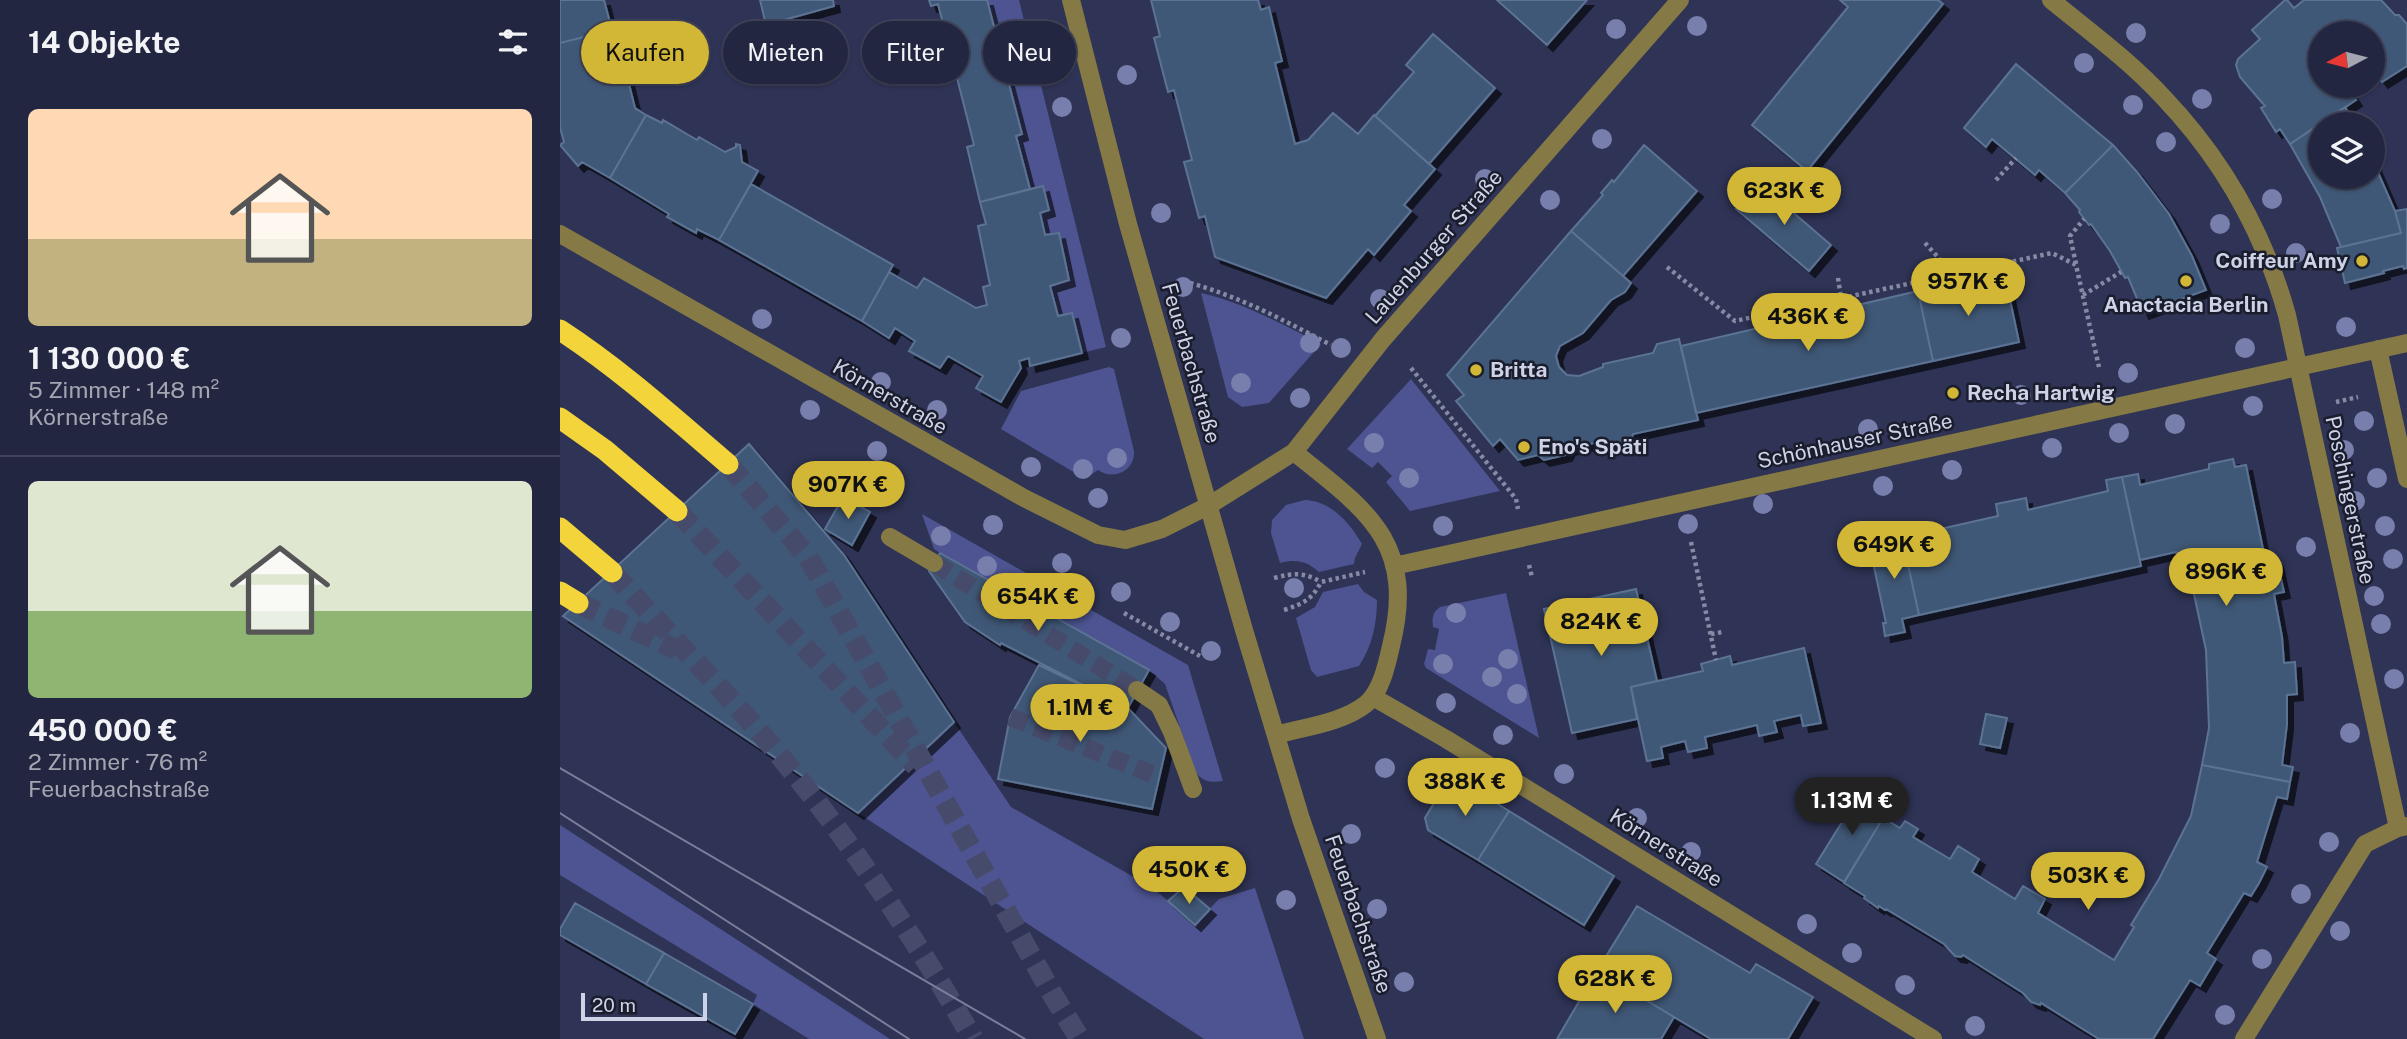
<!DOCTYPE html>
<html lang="de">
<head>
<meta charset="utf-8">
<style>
  body { margin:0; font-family:"Public Sans",sans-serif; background:#2f324b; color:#f1f3f6; height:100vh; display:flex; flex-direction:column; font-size:26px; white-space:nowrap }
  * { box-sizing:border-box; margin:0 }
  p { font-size:23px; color:#a3a5b1 }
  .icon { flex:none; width:38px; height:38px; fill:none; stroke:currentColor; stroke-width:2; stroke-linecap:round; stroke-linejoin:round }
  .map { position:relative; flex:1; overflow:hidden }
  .panel { display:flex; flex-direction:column; background:#232640; width:560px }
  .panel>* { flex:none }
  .hud { position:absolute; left:21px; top:21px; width:665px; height:63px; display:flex; gap:14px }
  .needle { width:46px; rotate:263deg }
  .controls { position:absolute; left:1748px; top:21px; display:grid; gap:14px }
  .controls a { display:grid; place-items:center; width:77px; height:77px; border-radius:50%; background:#232640; box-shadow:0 2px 5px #0004,0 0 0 2px #404359; font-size:35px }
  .scale { position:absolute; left:21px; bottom:18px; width:126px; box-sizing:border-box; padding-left:7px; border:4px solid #cdd2e7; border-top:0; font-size:19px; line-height:24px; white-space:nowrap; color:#cdd2e7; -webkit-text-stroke:5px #1a1d2c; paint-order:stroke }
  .price { position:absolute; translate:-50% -60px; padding:0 16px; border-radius:24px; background:#d2b736; color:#111; font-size:23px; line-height:46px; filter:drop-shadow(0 2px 4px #0008) }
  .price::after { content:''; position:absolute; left:50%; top:42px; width:21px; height:16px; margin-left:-10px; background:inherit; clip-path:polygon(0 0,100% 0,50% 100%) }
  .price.selected { background:#222; color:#fff }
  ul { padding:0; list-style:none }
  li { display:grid; align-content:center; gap:14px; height:371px; padding:0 28px }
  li+li { border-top:2px solid #404359 }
  li span { display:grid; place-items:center; height:217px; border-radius:10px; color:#555 }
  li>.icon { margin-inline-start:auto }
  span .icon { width:126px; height:126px; fill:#fffc; stroke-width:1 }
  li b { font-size:30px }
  h2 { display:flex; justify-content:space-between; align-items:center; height:84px; padding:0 28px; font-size:30px }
  .chip { padding:0 24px; border-radius:32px; background:#232640; box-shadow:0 2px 5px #0004,0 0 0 2px #404359; font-size:24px; line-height:63px }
  .chip.selected { background:#d2b736; color:#111 }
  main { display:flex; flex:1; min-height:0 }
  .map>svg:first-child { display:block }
  .green { fill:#4d5491 }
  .building { fill:#415877; stroke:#5b7394; stroke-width:2; filter:url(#shadow) }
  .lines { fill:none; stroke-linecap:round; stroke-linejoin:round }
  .minor-tunnel { stroke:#474b6b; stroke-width:18; stroke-dasharray:18 9; stroke-linecap:butt }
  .highway-tunnel { stroke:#474b6b; stroke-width:21; stroke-dasharray:21 10; stroke-linecap:butt }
  .path { stroke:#868aa5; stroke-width:4.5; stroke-dasharray:3.5 3.5; stroke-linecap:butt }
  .minor { stroke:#857945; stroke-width:18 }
  .highway { stroke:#f3d43b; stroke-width:21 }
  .tram { stroke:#7a7e9a; stroke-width:2 }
  .tree { fill:#797fad }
  .poi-dot { fill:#d2b736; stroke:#1a1d2c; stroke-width:2.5 }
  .labels { text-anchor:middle; stroke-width:5; stroke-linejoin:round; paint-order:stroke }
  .street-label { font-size:21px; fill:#cdd2e7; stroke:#1a1d2c }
  .poi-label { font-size:21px; font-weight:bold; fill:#cdd2e7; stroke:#1a1d2c; text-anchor:start }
</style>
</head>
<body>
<main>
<section class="panel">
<h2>14 Objekte<svg class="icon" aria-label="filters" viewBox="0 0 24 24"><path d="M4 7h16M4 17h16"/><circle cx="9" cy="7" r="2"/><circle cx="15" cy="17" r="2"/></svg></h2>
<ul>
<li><span style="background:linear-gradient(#ffd9b3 60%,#c2b280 0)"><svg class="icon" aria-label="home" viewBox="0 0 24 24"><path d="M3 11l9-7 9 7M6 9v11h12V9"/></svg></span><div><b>1 130 000 €</b><p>5 Zimmer · 148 m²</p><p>Körnerstraße</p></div></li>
<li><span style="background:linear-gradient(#dfe7d0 60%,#8fb573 0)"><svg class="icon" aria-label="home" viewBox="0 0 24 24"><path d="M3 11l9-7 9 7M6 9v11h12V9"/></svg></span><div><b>450 000 €</b><p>2 Zimmer · 76 m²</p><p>Feuerbachstraße</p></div></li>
</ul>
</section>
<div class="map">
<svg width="1847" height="1039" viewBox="0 0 1847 1039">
  <defs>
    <filter id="shadow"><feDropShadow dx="6" dy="6" stdDeviation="0" flood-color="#0009"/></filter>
  </defs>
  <rect width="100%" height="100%" fill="#2f3355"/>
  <!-- green -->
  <path class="green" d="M427,0h32l11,45 -30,7z
    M478,73l68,274 -24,6 -10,-40 -14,3 -8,-30 19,-6 -10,-47 -14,2 -5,-22 9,-4 -6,-22 -13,2 -14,-53 6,-2 -14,-54z
    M641,293c42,9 82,32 120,51l-52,59 -27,4 -14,-10z
    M549,367l5,2 20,82c1,20 -20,30 -36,19l-9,6 -7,1 -81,-48 20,-38z
    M851,379l89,112 -90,20 -24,-29 6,-6 -14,-14 -6,6 -25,-19z
    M745,500c26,1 44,22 57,44l-7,14 -1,6 -35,8c-13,-11 -22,-13 -39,-9l-9,-30 1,-13 14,-15z
    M362,514l266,151 35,116c-12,2 -21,1 -28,-10l-30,-87 -16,-14 -209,-117 -6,-4z
    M798,584l6,8 13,8c0,24 -5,46 -18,66l-42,11 -6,-7 -15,-52 19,-11 8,-15z
    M946,593l33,145 -113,-70 -2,-4 4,-15 7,1 4,-21 -6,-2c-1,-9 -1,-14 7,-20z
    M394,722l57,85 142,81 42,36 24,-25 36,-11 49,151h-100l-346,-226z
    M0,825l330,214h-81l-56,-35 4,-9 -197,-120z"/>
  <!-- building -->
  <path class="building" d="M0,0h44l8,30 -52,13z
    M200,0h73l1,6 -68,19z
    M369,0h58l35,134 -6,2 14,53 -50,13 -13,-55 7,-2 -20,-79 -43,10 -4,-18 42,-11 -11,-43 -7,2z
    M591,0h107l3,10 8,-3 13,54 -7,2 20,81 13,-4 25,-27 25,21 16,-19 61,54 -31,36 7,6 -37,44 -6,-6 -42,49 -111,-41 -10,-41 -6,2 -15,-56 8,-2 -18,-70 -6,2 -14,-54 6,-2z
    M937,0h90l-40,45z
    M1280,0h98l5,4 -136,167 -55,-46 96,-118z
    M1725,0h2l7,8 10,-8h77l14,15h4l8,9v42l-25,16 -9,-12v-37h-53v53h26l10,14 -66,44 -10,-15 -4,3 -15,-24 4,-2 -25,-29 -4,-12 2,-6 22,-20 -8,-9z
    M55,29l5,19 9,3v3l-6,1 -4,7 4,19 5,-1 7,28 11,7 -36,63 -28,-16 -4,4 -18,-21 4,-3 -4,-15v-84z
    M873,34l62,54 -66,76 -54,-48 39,-44 -8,-7z
    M1456,64l97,81 -48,48 -26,-23 -4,5 -43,-36 -6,8 -22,-19z
    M1785,107l9,17h-34v53h53v-16l22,50 6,22 -60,14 -21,-50 -30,-53z
    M86,115l16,8 1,-3 34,20 2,-3 26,15 11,-5v-3l4,1 2,17 16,9 -39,69 -22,-11 -1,4 -29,-16 2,-3 -59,-36z
    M1084,145l53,46 -74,85 -52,-45 32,-36 -2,-2 11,-13 2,2z
    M1553,145l24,27 32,42 23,42 14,34 -63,23 -15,-36 -3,1 -15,-27 -19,-27 -2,1 -10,-13 1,-2 -15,-17z
    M1199,183l72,62 -22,26 -73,-62z
    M191,184l142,81 -31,56 -143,-81z
    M483,186l6,24 -9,3 5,22 14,-2 10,47 -19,6 8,30 14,-3 10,40 -52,13 -1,-8 -10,3 2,7 -20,34 -25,-14 7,-12 -35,-20 -8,12 -31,-17 6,-10 -20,-13 -6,10 -27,-17 27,-49 28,16 7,-10 52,30 11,-3 -4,-18 7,-2 -12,-59 8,-2 -6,-22z
    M1847,209v59l-3,1 -1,-3 -20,5 1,2 -39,10 -8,-35 64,-15 -6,-22z
    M1011,231l60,52 -6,9 -14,8 -28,33 -23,13 -4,10 3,11 8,8 12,1 24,-9v-3l50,-11 4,-9 22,-5 19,81 -65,14 -2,7 -22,5 -7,-5 -33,8 -3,6 -22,5 -6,-5 -20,5 -18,-21 -7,7 -37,-45 8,-6 -17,-20z
    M1445,276l14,66 -86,19 -15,-70z
    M1358,291l15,70 -237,52 -15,-67z
    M189,444l95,111 110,167 -96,91 -295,-197z
    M1673,459l2,8 11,-2 20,99 11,-3 7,31 -10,2 8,43 2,26 11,-1 2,32 -10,1v29l-5,41 11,2 -3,15 -88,-17 7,-37 -3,-78 -20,-93 -10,-5 -36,8 -18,-83 16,-3 2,11 69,-16v-5z
    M1562,477l19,89 -222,49 -18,-83 25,-5 1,5 71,-16 -2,-12 30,-6 2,12 80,-19 -2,-11z
    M283,497l27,15 -18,33 -27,-16z
    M1341,532l18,83 -17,4 3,13 -20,4 -2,-13h3l-18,-84z
    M380,553l209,117 -21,38 -127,-65 -1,2 -35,-23 -36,-51z
    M1076,589l21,92 -26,6 6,32 -65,14 -28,-124z
    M1244,648l17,75 -18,3 -2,-11 -27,6 3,11 -18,4 -2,-11 -52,12 2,11 -19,4 -3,-11 -24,6 2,11 -16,3 -16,-74 72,-16 -2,-7 29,-8 2,9z
    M479,665l89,43 38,40 -14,61 -154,-30 12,-62z
    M1426,714l21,4 -7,30 -20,-4z
    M1642,765l88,17 -3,17 -10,-2 -20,65 10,5 -8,16 -8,13 -7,-3 -37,60 9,6 -16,27 -10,-6 -37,59h-54l-58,-36 -1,2 -9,-3 -8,-9 -60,-38 -2,2 -6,-1 -11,-12 -58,-35 -1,1 -6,-4 -1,2 -14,-10 1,-2 -21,-13 39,-65 17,10 5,-7 13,8 -5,8 37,22 8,-13 21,13 -7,13 43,27 8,-13 22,13 -7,14 76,47 20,-33 -3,-2 28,-46 32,-63z
    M891,775l58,36 -31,49 -50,-30 -3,-12z
    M1300,793l28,17 -44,72 -28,-18z
    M949,811l105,65 -30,49 -106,-65z
    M624,887l26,22 -15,16 -27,-24z
    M15,903l89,50 -18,31 -86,-49v-6z
    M1077,906l113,67 6,-9 57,33 -25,42h-77l-114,-68z
    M104,953l89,51 -18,30 -89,-50z
    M1037,971l77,46 -13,22h-104z"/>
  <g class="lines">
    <!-- minor-tunnel -->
    <path class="minor-tunnel" d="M374,563l203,127
      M450,717l149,60"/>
    <!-- highway-tunnel -->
    <path class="highway-tunnel" d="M168,464l80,93 246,440 26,42
      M117,511l239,255
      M52,572c45,50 93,98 138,149 85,96 159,206 223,318
      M18,603l99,47"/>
    <!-- path -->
    <path class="path" d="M1436,180l20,-22
      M1365,243l21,23 2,9
      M1516,264l-6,-28 14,-17
      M1107,267l68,54 317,-68 24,12 23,102
      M1278,278l3,20
      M630,283c51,14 95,38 141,62
      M1523,295l38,-23
      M851,368l105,131 2,10
      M1776,402l22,-5
      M1131,542l25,118
      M969,565l3,12
      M714,578c19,-5 30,-6 47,4
      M724,610c18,-6 28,-10 37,-28l44,-10
      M564,613l76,43
      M1151,634l12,-2"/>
    <!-- minor -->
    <path class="minor" d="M511,0l57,224 116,406 57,189 76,220
      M1491,0c38,31 79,61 113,98 58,61 100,135 123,217l111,513
      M0,234l464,264 74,37 27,5 37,-11 46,-23 86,-54 89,-113 297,-339
      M1818,349l29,130
      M330,537l44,26
      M834,566l1013,-223
      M577,690l22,15 13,27 21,57
      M813,697l73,42 487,300
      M716,735c28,-8 66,-12 90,-31 15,-12 21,-40 25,-58 26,-104 -25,-136 -97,-194
      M1684,1039l121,-195 33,-16 9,-2"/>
    <!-- highway -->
    <path class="highway" d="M0,330c60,39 113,87 168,134
      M0,418l45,32 72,61
      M0,528l52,44
      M0,592l18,11"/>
    <!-- tram -->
    <path class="tram" d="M0,768l465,271
      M0,813l349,226"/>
  </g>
  <!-- trees -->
  <g class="tree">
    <circle cx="1137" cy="26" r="10"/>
    <circle cx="1056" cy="29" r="10"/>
    <circle cx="1576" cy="33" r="10"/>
    <circle cx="1524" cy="63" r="10"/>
    <circle cx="567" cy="75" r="10"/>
    <circle cx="1642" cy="99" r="10"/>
    <circle cx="1573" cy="105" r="10"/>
    <circle cx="502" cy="107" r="10"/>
    <circle cx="1042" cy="139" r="10"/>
    <circle cx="1606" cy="142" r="10"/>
    <circle cx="925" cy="179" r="10"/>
    <circle cx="1712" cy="199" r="10"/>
    <circle cx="990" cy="200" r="10"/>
    <circle cx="601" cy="213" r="10"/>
    <circle cx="1660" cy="224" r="10"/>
    <circle cx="1736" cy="253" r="10"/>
    <circle cx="623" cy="287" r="10"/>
    <circle cx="820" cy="299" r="10"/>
    <circle cx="202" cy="319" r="10"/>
    <circle cx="1786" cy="327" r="10"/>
    <circle cx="561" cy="338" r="10"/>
    <circle cx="750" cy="343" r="10"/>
    <circle cx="781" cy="348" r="10"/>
    <circle cx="1685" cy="348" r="10"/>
    <circle cx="1568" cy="373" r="10"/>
    <circle cx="321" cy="382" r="10"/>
    <circle cx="681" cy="383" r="10"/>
    <circle cx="1461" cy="395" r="10"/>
    <circle cx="740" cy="398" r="10"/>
    <circle cx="1693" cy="406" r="10"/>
    <circle cx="250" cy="410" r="10"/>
    <circle cx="377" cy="410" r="10"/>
    <circle cx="1804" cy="421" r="10"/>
    <circle cx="1615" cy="424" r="10"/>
    <circle cx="1308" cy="429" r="10"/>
    <circle cx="1559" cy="433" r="10"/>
    <circle cx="814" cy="443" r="10"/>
    <circle cx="1492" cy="448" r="10"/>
    <circle cx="1784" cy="450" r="10"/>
    <circle cx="317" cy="451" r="10"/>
    <circle cx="557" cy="458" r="10"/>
    <circle cx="471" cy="467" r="10"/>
    <circle cx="523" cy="469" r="10"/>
    <circle cx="1392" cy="470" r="10"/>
    <circle cx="849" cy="478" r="10"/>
    <circle cx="1817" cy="478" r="10"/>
    <circle cx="1323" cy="486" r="10"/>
    <circle cx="538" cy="498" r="10"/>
    <circle cx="1795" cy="501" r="10"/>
    <circle cx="1203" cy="504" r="10"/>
    <circle cx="1128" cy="524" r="10"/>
    <circle cx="433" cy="525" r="10"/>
    <circle cx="883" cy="526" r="10"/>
    <circle cx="1825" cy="526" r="10"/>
    <circle cx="381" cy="536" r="10"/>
    <circle cx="1746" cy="547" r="10"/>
    <circle cx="1833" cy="559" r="10"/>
    <circle cx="502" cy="563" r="10"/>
    <circle cx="427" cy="566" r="10"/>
    <circle cx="734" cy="588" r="10"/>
    <circle cx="561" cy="592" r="10"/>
    <circle cx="1814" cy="596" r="10"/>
    <circle cx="491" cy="604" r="10"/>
    <circle cx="896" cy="613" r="10"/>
    <circle cx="610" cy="622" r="10"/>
    <circle cx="1821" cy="624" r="10"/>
    <circle cx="651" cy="651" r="10"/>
    <circle cx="948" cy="659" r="10"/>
    <circle cx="883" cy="664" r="10"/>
    <circle cx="932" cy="677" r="10"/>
    <circle cx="1834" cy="679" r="10"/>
    <circle cx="957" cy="694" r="10"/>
    <circle cx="886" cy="703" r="10"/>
    <circle cx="1790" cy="733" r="10"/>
    <circle cx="943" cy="735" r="10"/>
    <circle cx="825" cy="768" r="10"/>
    <circle cx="1004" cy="774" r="10"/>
    <circle cx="1077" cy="818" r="10"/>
    <circle cx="791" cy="834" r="10"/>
    <circle cx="1769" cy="842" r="10"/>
    <circle cx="1131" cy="852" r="10"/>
    <circle cx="1741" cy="894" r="10"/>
    <circle cx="726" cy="900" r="10"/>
    <circle cx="817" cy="909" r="10"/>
    <circle cx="1247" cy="924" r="10"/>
    <circle cx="1780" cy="931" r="10"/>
    <circle cx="1292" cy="953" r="10"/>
    <circle cx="1702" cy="959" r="10"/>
    <circle cx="844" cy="982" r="10"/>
    <circle cx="1345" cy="985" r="10"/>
    <circle cx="1665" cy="1015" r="10"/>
    <circle cx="1415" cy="1026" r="10"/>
  </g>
  <!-- markers -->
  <g class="poi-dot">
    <circle cx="1802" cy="261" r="7"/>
    <circle cx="1626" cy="281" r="7"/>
    <circle cx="916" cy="370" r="7"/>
    <circle cx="1393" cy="393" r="7"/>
    <circle cx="964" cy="447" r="7"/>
  </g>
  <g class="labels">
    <!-- street labels -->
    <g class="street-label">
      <text transform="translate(874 247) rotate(-49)" y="7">Lauenburger Straße</text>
      <text transform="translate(631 363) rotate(74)" y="7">Feuerbachstraße</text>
      <text transform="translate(330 397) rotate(30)" y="7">Körnerstraße</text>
      <text transform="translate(1295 441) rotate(-12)" y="7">Schönhauser Straße</text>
      <text transform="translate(1790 500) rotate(78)" y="7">Poschingerstraße</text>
      <text transform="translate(1106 848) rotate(32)" y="7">Körnerstraße</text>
      <text transform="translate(798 914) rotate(71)" y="7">Feuerbachstraße</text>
    </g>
    <!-- poi labels -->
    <g class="poi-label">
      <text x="1788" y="268" text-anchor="end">Coiffeur Amy</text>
      <text x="1626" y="312" text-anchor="middle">Anactacia Berlin</text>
      <text x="930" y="377">Britta</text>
      <text x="1407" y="400">Recha Hartwig</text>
      <text x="978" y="454">Eno's Späti</text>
    </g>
  </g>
</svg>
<div class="controls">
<a><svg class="needle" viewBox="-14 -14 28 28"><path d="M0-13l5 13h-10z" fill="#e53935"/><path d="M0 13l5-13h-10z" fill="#a3a5b1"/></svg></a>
<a><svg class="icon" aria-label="layers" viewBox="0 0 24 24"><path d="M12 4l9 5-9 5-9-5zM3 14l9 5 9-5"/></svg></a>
</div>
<div class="scale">20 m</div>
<b class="price" style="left:1224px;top:227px">623K €</b>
<b class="price" style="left:1408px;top:318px">957K €</b>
<b class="price" style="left:1248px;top:353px">436K €</b>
<b class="price" style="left:288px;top:521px">907K €</b>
<b class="price" style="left:1334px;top:581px">649K €</b>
<b class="price" style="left:1666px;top:608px">896K €</b>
<b class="price" style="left:478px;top:633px">654K €</b>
<b class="price" style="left:1041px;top:658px">824K €</b>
<b class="price" style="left:520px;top:744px">1.1M €</b>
<b class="price" style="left:905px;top:818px">388K €</b>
<b class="price selected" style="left:1292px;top:837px">1.13M €</b>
<b class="price" style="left:629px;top:906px">450K €</b>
<b class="price" style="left:1528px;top:912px">503K €</b>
<b class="price" style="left:1055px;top:1015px">628K €</b>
<div class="hud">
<a class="chip selected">Kaufen</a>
<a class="chip">Mieten</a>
<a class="chip">Filter</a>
<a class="chip">Neu</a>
</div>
</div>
</main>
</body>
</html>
